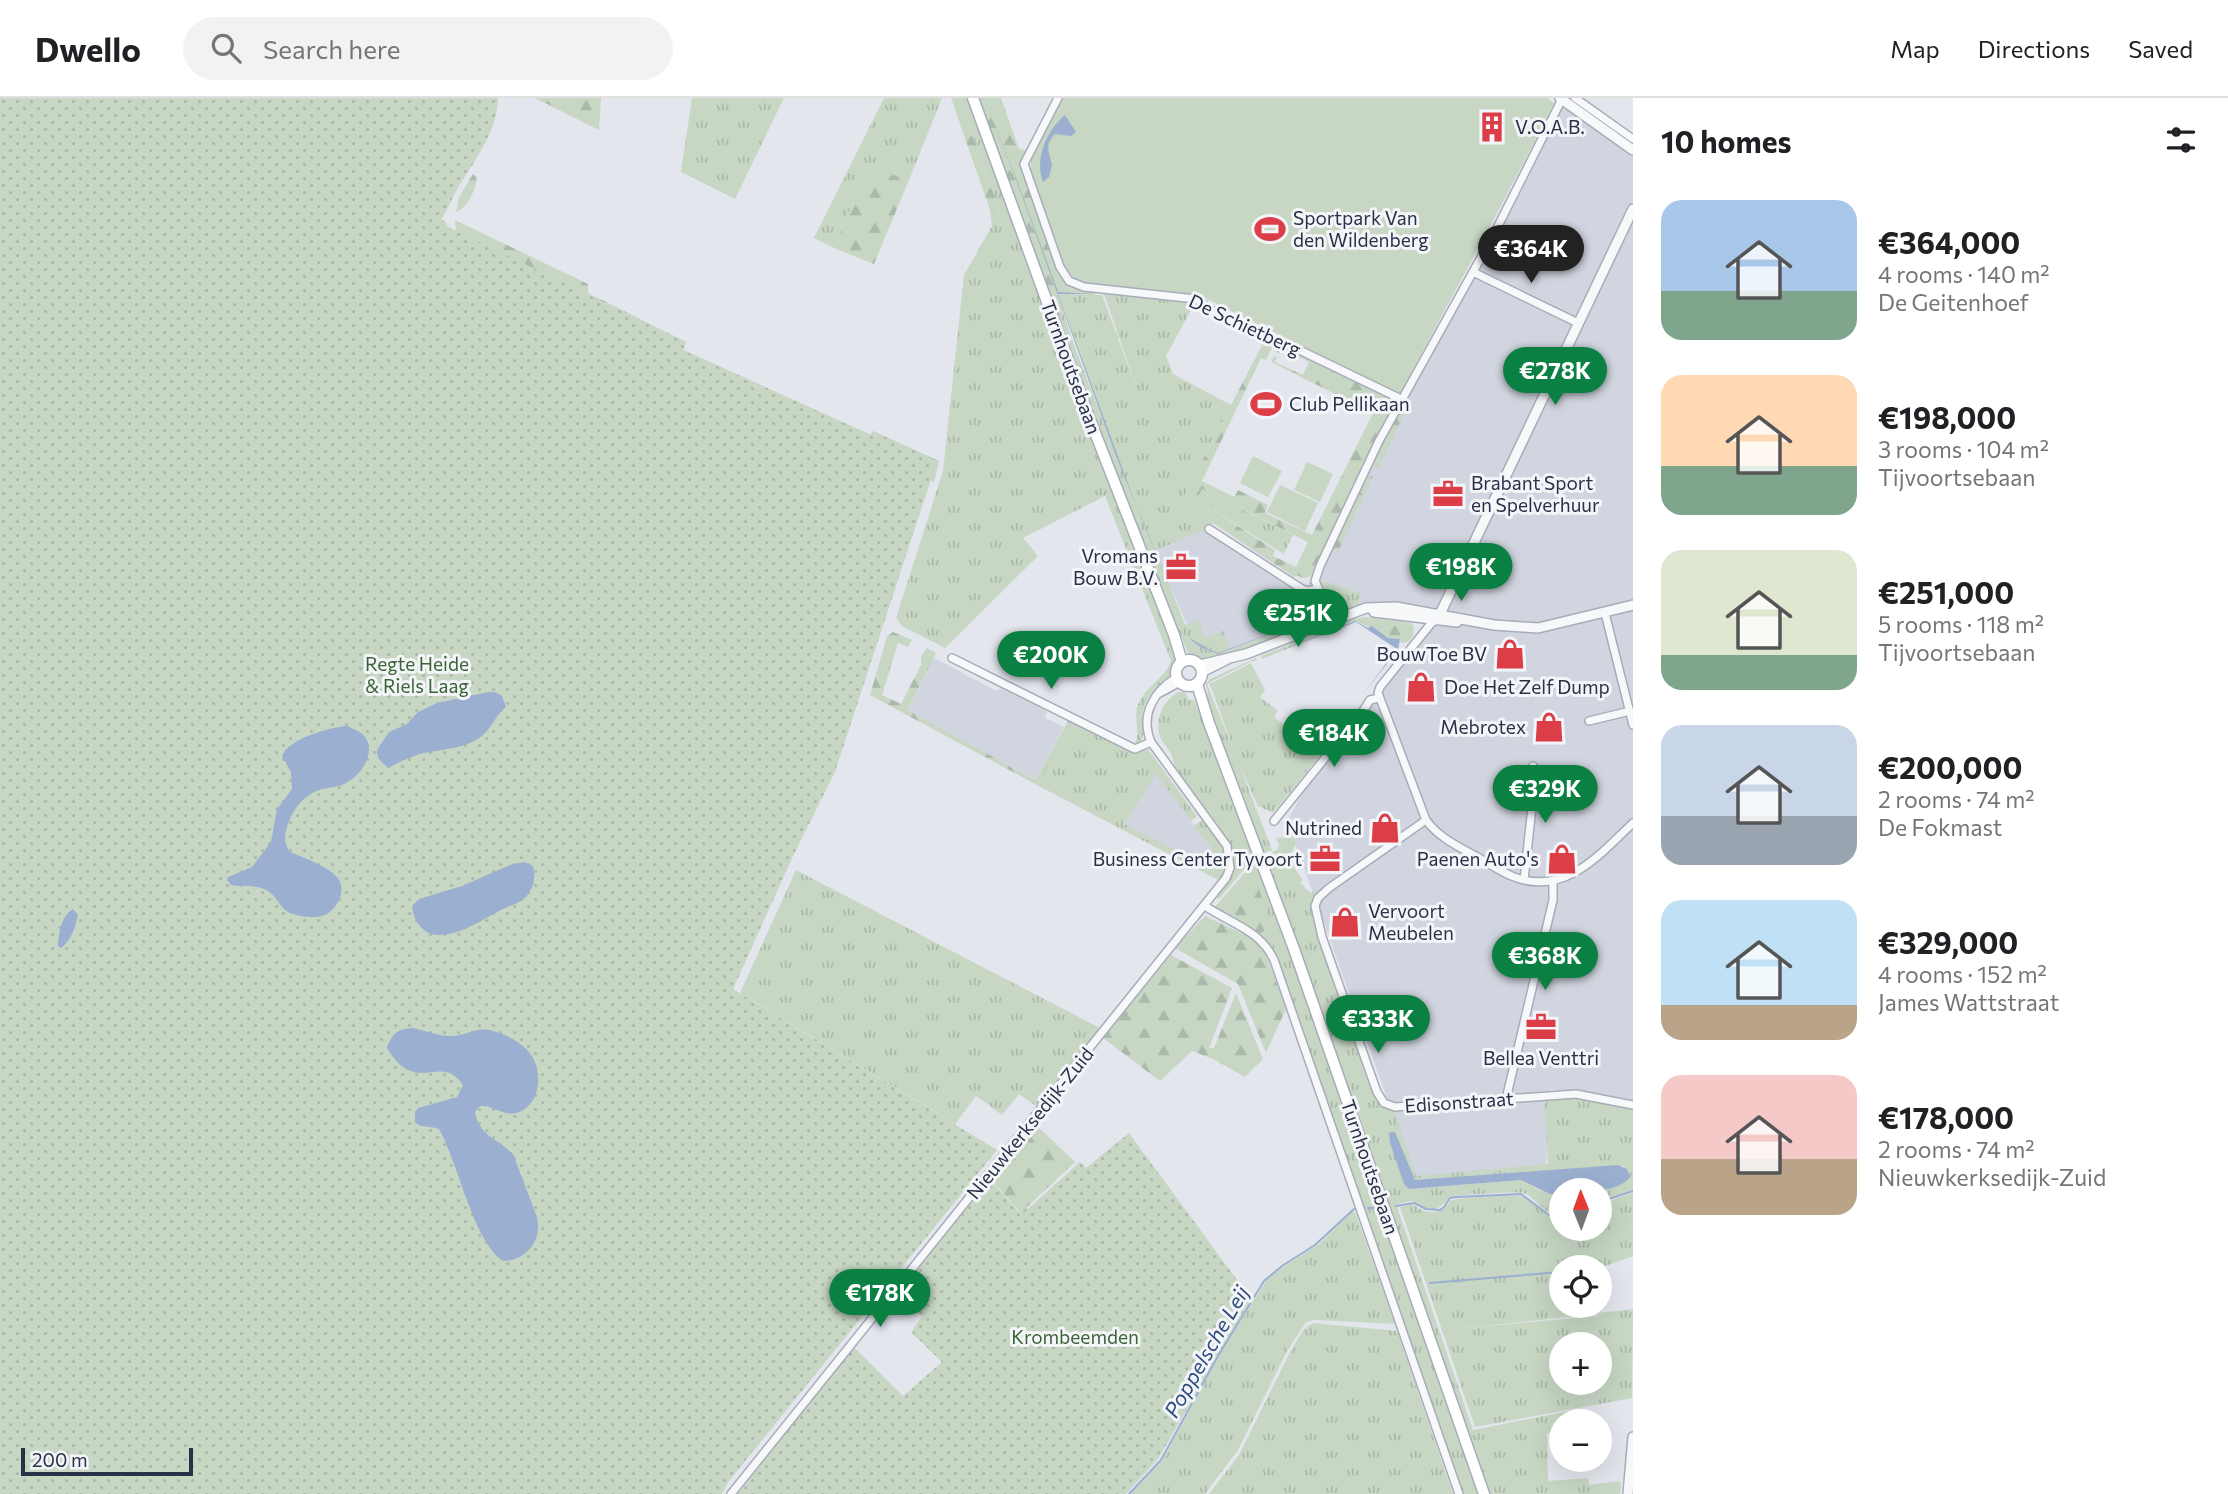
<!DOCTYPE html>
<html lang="en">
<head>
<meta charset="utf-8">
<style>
  body { margin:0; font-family:Commissioner,sans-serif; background:#f2f2f2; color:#202124; height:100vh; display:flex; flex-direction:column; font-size:26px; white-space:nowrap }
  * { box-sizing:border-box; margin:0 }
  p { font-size:23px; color:#757577 }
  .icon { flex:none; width:38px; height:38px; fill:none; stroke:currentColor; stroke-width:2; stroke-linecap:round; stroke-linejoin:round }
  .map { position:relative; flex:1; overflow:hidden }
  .side { display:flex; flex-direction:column; background:#fff; width:595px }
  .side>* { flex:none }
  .needle { width:46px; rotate:359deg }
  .buttons { position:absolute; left:1549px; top:1080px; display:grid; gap:14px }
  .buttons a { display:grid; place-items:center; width:63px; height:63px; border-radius:50%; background:#fff; box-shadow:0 7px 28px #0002; font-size:35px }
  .scale { position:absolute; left:21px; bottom:18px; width:172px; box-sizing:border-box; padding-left:7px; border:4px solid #293147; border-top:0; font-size:19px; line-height:24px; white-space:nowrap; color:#293147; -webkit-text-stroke:5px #f4f5f9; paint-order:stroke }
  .price { position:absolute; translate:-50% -60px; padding:0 16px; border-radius:24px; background:#0b8043; color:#fff; font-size:23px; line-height:46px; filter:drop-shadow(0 2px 4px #0008) }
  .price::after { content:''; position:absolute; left:50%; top:42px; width:21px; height:16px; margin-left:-10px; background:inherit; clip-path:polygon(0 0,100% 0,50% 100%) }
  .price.on { background:#222; color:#fff }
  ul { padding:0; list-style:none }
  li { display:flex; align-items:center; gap:21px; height:175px; padding:0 28px }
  li span { display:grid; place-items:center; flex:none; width:196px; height:140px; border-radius:21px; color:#555 }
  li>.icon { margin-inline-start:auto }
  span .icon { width:84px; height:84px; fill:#fffc; stroke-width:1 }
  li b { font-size:30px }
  h2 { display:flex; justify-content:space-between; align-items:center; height:84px; padding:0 28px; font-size:30px }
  header { display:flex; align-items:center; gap:42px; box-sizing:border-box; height:98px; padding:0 35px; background:#fff; border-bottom:2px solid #e0e0e0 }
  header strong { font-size:33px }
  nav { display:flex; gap:38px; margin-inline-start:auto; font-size:24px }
  .search { width:490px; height:63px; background:#f2f2f2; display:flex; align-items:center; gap:18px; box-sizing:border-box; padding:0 24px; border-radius:38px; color:#757577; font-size:26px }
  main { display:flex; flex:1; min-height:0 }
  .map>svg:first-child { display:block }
  .built { fill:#d1d5df }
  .grass { fill:url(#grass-tufts); fill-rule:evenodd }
  .forest { fill:url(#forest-firs); fill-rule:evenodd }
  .park { fill:url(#park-dots) }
  .garden { fill:#c7d7c4 }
  .water { fill:#9bb0d0 }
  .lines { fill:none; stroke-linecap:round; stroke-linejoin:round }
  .stream { stroke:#9bb0d0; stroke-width:2 }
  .minor-casing { stroke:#a7acb8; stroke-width:10 }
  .tertiary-casing { stroke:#a7acb8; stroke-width:12 }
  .secondary-casing { stroke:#a7acb8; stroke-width:13 }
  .minor { stroke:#f7f8fa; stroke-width:7 }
  .tertiary { stroke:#f7f8fa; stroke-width:9 }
  .secondary { stroke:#fff; stroke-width:10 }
  .labels { text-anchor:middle; stroke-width:6; stroke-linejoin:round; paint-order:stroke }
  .poi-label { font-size:19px; fill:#293147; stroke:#f4f5f9; text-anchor:start }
  .street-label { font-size:19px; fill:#293147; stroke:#f4f5f9 }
  .park-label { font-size:19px; fill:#3a6435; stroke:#f4f5f9 }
  .water-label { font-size:21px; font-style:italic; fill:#2e4c7f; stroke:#f4f5f9 }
</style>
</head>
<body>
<header>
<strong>Dwello</strong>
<div class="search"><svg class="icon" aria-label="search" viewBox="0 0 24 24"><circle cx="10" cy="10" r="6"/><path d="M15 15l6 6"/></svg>Search here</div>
<nav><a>Map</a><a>Directions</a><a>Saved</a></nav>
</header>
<main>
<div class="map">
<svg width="1633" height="1396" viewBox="0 0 1633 1396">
  <defs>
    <pattern id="grass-tufts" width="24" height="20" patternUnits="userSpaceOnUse" patternTransform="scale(1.75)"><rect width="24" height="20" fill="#c7d7c4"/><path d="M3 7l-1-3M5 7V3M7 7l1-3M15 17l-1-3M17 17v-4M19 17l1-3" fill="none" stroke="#abb9aa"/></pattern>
    <pattern id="forest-firs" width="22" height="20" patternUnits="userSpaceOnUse" patternTransform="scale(1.75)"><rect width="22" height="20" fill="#c7d7c4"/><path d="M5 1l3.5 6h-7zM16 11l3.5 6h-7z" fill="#abb9aa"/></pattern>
    <pattern id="park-dots" width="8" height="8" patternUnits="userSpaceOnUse" patternTransform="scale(1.75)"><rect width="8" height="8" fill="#c7d7c4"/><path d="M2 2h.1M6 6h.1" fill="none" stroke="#abb9aa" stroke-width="1.8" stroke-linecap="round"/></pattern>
  </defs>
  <rect width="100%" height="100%" fill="#e3e6ed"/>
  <!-- built -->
  <path class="built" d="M1560,8l73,42v954l-82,-13 -5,76 -130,13 -129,-357 36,-64 -24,-20 13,-14 8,1 18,15 95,-117 -27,-6 -70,-3 -133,48 -49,-112 47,-20 101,59 16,-11 43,-97 40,-70z
    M934,560l63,33 3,-3 47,23 -2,7 19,9 -29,53 -127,-70z
    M1156,675l54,74 7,15 -5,7 -87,-45z"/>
  <!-- grass -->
  <path class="grass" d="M692,0h92l-49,101 -54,-27z
    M884,0h58l-33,82 -42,-13 -33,81 -20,-10z
    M960,0h9l97,265 3,17 15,32 94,246c-6,26 -26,27 -34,49 -5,13 4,26 -5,37l-4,-1c6,-11 -2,-25 3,-38 7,-19 27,-26 33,-44l-66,-165 -82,42 15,18 -93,92 -43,-22 -6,-8 47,-147 21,-196 36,-63z
    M1103,193l93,10 -30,55 7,18 58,31 -50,97 32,21 -5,8 16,11 -4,1 -18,-12 -46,19 29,75 13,-5 7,18 18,-7 7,18 -13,4 -26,-13c13,11 23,15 40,10l1,5 -31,6 -13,-8 -112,-281 -3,-17 -25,-61 54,1 37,100zM1060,203l74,200 -60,-156z
    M1202,391l91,46 -9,19 -87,-54z
    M1318,482l43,13 -4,15 -19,6 -6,-2z
    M1289,486l28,11 9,20 -3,5 -13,5 -2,-5 8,-5 -8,4c1,-14 -9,-24 -21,-32z
    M1366,519l39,5 -15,4 -11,6 -24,-11 -93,38 -1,-3 93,-37z
    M1256,560l1,3h-5l-45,23 28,70 -25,-70 41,-21 14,27 -5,7 18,14 -4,6 47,37 -48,59 -15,-7 -19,-42 33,86 -9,3 -59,-157 4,-3 -2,-9 4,-5z
    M1179,594h6l4,8h5l61,156 -35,42h-6c7,-12 19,-25 19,-39 -1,-25 -38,-61 -53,-82 -5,-7 -6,-17 -10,-25 -3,-5 -7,-9 -9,-13 -8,-18 2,-39 18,-47z
    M1074,625l55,28 8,2 11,-4 49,67 -6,5 -35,-47 -31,50 87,45 5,-7 -7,-15 -16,-21 10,-8c16,23 30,36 18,64l-185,-97z
    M1292,739l5,6c-10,11 -4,26 6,37l-3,3 11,10 3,-3 3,3 -6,12 1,10 62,180 6,10 14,6 22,65 132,-12 -4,-65 32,-1 57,10v82l-33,11v-11l24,-8v-16l-209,15 -26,-45 15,48 5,5 112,-9 17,9 23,6v20c-17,1 -23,-16 -37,-22 -6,-2 -63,2 -72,3 -15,14 -18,19 -39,5l-17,3 77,226 106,-21 1,12h-19v10l-14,2 1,48 40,-3 1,7 32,-4 -1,13h-134l-108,-314 -4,-20 -14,-33 -96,-271 13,-6 2,-5 -3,-7z
    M1258,760l109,307c3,19 7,37 17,52l95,277h-18l-188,-542 -15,-19 7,-2 -52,-22z
    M796,772l304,158 -64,78 -17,-12 -17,21 -26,-19 -21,28 -215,-131z
    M1633,1095v63l-33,12 -39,-1v39h34l1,8 -132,14 133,-12 1,-3 35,-4 -1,89 -157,29 -75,-220 13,-3c14,12 28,11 38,-4 11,-2 64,-7 72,-3 15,6 20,21 38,21v10h39v-24zM1561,1246h39v38h-39z
    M1353,1113l2,1 40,112 -80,-4 -9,2 -19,29 -49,99 -33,44h-75l32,-33 59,-108 45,-72 11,-10 42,-27z
    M1313,1225l84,8 56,163h-244l30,-39 51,-103 14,-23z"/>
  <!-- forest -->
  <path class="forest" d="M535,0h66l-2,32z
    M951,0h9l40,114 -8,14 -2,-16z
    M976,0h25l18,51 7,1 -4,11v8l37,101 2,4 34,16v5l-47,-1z
    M867,69l42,13 -35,84 -40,-16z
    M473,76l4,3c-1,12 -9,31 -21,35l3,-15z
    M455,122l133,64v9l98,49 -3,8 188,85 2,-4 66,30 -5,21 -135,-67 -339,-178 -4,-6z
    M1264,243l7,2 1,4 -6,13 -5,-2 -59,123 32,16 4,-7 30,15 -3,8 47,22 61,-122 -102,-51 3,-6 3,1 -2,5 28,13 6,-13 -28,-13 -2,4 -3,-1 8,-7 111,54 2,6 -26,45 -61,127 -8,1 -5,-3 -3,2 -113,-75zM1202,391l106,53 -12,25 -23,-11 2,-6 -78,-50z
    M1405,304l4,2 -31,65 -8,-3z
    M1373,378l-35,76 -7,-4 34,-71z
    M1308,522l2,5 -78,30 -1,-5z
    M1405,524l6,1 3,4 -1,9 -5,6 -7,1 -1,-4 -12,-1 -9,-6 11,-6z
    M893,534l19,8 -4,7 -10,-4 -16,52 19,9 20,-39v-9l6,-8 9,5 -28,57 127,70 33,-59 6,2 -37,62 -167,-90 17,-59z
    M1247,783l10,3 14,38 -9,11h-4l-11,-8 -26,-12z
    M1205,818l49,23 10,10 22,60 -20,44 -28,-69 -63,-36z
    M1171,857l61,33 -23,60h5l22,-55 27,66 -18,18 -32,-18 -21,-8 -32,30 -57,-43z
    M1034,1025l41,39 -49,46 44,50 -6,6 -74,-86z"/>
  <!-- park -->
  <path class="park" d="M0,0h498c0,31 -22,61 -38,86 -7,12 -12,24 -18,35l5,5 -1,2 240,116 -3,8 188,85 2,-4 64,30 -102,311 -41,82 -61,135 264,161 -268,331 -7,13h-722z
    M1129,1035l122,166 -93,160 -32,35h-388l116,-147 49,49 39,-34 -31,-30 11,-15 -28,-23 97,-114 30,35 59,-53 6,6z"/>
  <!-- garden -->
  <path class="garden" d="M1063,0h484l7,5c-49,98 -103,194 -154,291l-203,-100 -112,-10 -11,-6 -10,-13 -33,-93v-16z
    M1253,358l29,15 -14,26 -28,-14z
    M1307,364l26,12 -13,28 -26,-12z
    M1280,387l38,18 -13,28 -38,-19z"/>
  <!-- water -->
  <path class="water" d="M984,0l34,85 40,109 36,2h-36l81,219 2,3 49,122 18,11 10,4 99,-37 -99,38 -16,-6 -11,-8 -75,-184 -99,-274z
    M1065,17l11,17 -5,4 -16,-2c-11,11 -6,18 -3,31l-3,12 -6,5c-9,-23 4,-52 22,-67z
    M1355,523l13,7 4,-2 16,12 12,1 -2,11 -35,44 34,-45 -41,-27 -93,36z
    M488,594h7l7,4 4,11c-11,9 -15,22 -24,29 -17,13 -39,13 -58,17 -12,3 -25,9 -36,15l-10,-10 -1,-8 12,-18 18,-8 11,-12 19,-9z
    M347,628c6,3 14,5 18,11 11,15 -3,37 -17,45 -8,5 -17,5 -26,7 -19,6 -29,20 -35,38 -3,9 -3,16 3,25 12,5 39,15 47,25 11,13 0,34 -15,39 -6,2 -14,1 -21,0 -23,-4 -18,-14 -33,-25 -11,-7 -25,-4 -37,-6l-4,-5 1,-3 24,-10 19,-25 6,-33 15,-20 -1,-17 -9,-16c6,-17 48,-29 65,-30z
    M524,764l9,4c3,12 1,21 -7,31 -9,8 -19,9 -29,15 -18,10 -59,37 -77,14 -5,-6 -7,-12 -8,-20l7,-7 43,-13 48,-21z
    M73,811l5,6c-3,13 -6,24 -17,33l-3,-2c1,-13 3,-30 15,-37z
    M413,930c13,3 25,8 38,8 15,0 26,-10 42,-5 15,4 32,13 40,27 10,18 6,49 -17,55 -13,3 -23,-8 -36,-7l-5,6c4,24 23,27 38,42l24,63c6,23 -11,44 -34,44 -30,-20 -45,-99 -64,-132 -8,-3 -16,-1 -24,-6v-11l3,-4 39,-11 6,-12c-23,-34 -46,13 -76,-37 5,-15 11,-19 26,-20z
    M1392,1034h3l20,48 203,-15 9,4 3,8c-14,18 -48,13 -69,13v5l-11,-1 -29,-14 -112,9 -5,-5 -14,-41 -1,-10z"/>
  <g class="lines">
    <!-- stream -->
    <path class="stream" d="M1600,1104l33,-11
      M1396,1108l18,-3 12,6 14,1 4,-3 6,-9 6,-1 65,-3 28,21 12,1
      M1368,1110h5
      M1430,1185l131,-11
      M1129,1396l32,-34 57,-104 46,-75 18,-15 33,-21 39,-36"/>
    <!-- minor casing -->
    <g class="minor-casing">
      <path id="minor" d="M1058,0l-34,66 36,103 9,14 15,6 112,12 22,16 44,22 23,6 118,57
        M1575,0l58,41
        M1473,174l105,51
        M1209,431l93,60 5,2 11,-2
        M1605,515l28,112
        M1332,522l-17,-39 5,-15 59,-125 115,-207 68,-135
        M1433,523l-53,66 -2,6 48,127c13,18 33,27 53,38 12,7 25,16 38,20 50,17 84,-25 116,-55
        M952,560l183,91 16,-7
        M1158,596l22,-12
        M1589,623l41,-10
        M1426,722l-97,68 -11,10 -3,8 7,31 55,155 7,11 11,4 181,-13 57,11
        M1274,723l89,-110 7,-11 9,-2
        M1524,782l10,-91 -1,-23
        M1205,808c27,18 55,24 69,54l185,534
        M1506,1001l47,-199v-18
        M731,1396l495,-616 4,-10 -3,-22 -76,-104c-11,-27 2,-50 26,-65"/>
    </g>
    <!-- tertiary casing -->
    <g class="tertiary-casing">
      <path id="tertiary" d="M1560,0l73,52
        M1374,514l83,10
        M1433,523l8,-9 192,-403
        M1200,567l46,-11 120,-46 30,-1 98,18 44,3 95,-23
        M1202,574l24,-12
        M1628,1396l5,-57"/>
    </g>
    <!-- secondary casing -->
    <g class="secondary-casing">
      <path id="secondary" d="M973,0l114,314 87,223 8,27
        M1176 575a13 13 0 1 1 26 0a13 13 0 1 1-26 0Z
        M1197,586l12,39 85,226 190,545"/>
    </g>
    <!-- minor -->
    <use href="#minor" class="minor"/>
    <!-- tertiary -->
    <use href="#tertiary" class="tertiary"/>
    <!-- secondary -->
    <use href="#secondary" class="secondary"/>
  </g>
  <!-- icons -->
  <defs>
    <g id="building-bare" transform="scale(2.415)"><path d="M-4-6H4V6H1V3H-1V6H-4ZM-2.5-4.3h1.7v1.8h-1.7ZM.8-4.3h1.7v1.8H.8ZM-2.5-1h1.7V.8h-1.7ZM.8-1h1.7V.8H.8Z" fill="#dc3e48" stroke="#f4f5f9" stroke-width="2.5" paint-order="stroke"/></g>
    <g id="stadium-bare" transform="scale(2.415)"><path d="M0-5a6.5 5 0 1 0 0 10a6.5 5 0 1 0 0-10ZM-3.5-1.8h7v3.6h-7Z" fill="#dc3e48" stroke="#f4f5f9" stroke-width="2.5" paint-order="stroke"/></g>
    <g id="office-bare" transform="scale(2.415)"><path d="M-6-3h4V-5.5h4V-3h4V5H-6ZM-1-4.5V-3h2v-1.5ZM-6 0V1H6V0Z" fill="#dc3e48" stroke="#f4f5f9" stroke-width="2.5" paint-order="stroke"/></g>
    <g id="shop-bare" transform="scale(2.415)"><path d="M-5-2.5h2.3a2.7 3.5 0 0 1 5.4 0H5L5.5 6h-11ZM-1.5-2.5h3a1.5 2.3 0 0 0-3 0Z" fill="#dc3e48" stroke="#f4f5f9" stroke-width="2.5" paint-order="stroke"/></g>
  </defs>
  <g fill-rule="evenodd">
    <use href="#building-bare" x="1492" y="29"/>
    <use href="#stadium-bare" x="1270" y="131"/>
    <use href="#stadium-bare" x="1266" y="306"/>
    <use href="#office-bare" x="1448" y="396"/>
    <use href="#office-bare" x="1181" y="469"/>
    <use href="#shop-bare" x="1510" y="556"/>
    <use href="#shop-bare" x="1421" y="589"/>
    <use href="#shop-bare" x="1549" y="629"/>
    <use href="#shop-bare" x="1385" y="730"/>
    <use href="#office-bare" x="1325" y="761"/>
    <use href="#shop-bare" x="1562" y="761"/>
    <use href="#shop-bare" x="1345" y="824"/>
    <use href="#office-bare" x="1541" y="929"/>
  </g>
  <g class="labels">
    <!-- poi labels -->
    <g class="poi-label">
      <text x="1515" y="36">V.O.A.B.</text>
      <text x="1293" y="127">Sportpark Van<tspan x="1293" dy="22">den Wildenberg</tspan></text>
      <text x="1289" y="313">Club Pellikaan</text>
      <text x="1471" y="392">Brabant Sport<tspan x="1471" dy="22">en Spelverhuur</tspan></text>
      <text x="1158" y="465" text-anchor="end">Vromans<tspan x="1158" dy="22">Bouw B.V.</tspan></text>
      <text x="1487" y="563" text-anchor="end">BouwToe BV</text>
      <text x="1444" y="596">Doe Het Zelf Dump</text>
      <text x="1526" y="636" text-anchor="end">Mebrotex</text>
      <text x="1362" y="737" text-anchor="end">Nutrined</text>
      <text x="1302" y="768" text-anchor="end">Business Center Tyvoort</text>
      <text x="1539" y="768" text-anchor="end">Paenen Auto's</text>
      <text x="1368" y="820">Vervoort<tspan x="1368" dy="22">Meubelen</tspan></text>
      <text x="1541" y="967" text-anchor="middle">Bellea Venttri</text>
    </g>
    <!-- street labels -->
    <g class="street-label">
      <text transform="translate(1245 227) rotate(25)" y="7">De Schietberg</text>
      <text transform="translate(1071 269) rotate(70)" y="7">Turnhoutsebaan</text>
      <text transform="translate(1459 1004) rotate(-4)" y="7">Edisonstraat</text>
      <text transform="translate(1030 1025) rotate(-51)" y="7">Nieuwkerksedijk-Zuid</text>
      <text transform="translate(1370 1069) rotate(71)" y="7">Turnhoutsebaan</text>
    </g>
    <!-- park labels -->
    <g class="park-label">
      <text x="417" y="573">Regte Heide<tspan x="417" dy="22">&amp; Riels Laag</tspan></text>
      <text x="1075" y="1246">Krombeemden</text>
    </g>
    <!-- water labels -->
    <g class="water-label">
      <text transform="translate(1207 1254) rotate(-60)" y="7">Poppelsche Leij</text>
    </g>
  </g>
</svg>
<div class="buttons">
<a><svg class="needle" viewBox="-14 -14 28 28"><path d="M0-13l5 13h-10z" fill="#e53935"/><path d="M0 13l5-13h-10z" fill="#757577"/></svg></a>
<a><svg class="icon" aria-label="locate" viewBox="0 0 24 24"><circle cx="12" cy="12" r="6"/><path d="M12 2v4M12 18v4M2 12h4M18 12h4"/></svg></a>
<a>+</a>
<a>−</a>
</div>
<div class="scale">200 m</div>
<b class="price on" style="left:1531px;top:187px">€364K</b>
<b class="price" style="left:1555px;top:309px">€278K</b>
<b class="price" style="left:1461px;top:505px">€198K</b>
<b class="price" style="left:1298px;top:551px">€251K</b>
<b class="price" style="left:1051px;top:593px">€200K</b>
<b class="price" style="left:1334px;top:671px">€184K</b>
<b class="price" style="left:1545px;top:727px">€329K</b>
<b class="price" style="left:1545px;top:894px">€368K</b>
<b class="price" style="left:1378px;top:957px">€333K</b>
<b class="price" style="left:880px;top:1231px">€178K</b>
</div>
<section class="side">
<h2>10 homes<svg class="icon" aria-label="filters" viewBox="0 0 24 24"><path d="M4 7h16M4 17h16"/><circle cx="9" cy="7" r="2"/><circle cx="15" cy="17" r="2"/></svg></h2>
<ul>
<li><span style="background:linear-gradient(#a9c7e8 65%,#7fa58c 0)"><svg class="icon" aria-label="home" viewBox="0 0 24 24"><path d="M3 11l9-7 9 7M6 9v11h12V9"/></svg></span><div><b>€364,000</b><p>4 rooms · 140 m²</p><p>De Geitenhoef</p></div></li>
<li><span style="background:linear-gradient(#ffd9b3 65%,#7fa58c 0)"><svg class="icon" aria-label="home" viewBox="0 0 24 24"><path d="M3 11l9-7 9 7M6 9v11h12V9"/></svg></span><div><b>€198,000</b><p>3 rooms · 104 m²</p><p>Tijvoortsebaan</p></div></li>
<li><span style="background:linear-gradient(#dfe7d0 75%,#7fa58c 0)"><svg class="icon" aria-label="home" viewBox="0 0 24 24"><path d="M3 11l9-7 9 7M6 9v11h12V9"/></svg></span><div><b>€251,000</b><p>5 rooms · 118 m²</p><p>Tijvoortsebaan</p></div></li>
<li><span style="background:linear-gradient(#c9d6e8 65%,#9aa5b1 0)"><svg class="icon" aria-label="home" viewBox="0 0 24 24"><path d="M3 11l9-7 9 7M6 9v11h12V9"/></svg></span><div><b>€200,000</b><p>2 rooms · 74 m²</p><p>De Fokmast</p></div></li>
<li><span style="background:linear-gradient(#bfe0f5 75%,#b9a48a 0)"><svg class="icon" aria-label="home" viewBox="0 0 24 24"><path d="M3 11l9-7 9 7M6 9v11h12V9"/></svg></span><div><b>€329,000</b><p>4 rooms · 152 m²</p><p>James Wattstraat</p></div></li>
<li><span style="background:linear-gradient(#f6c9c9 60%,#b9a48a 0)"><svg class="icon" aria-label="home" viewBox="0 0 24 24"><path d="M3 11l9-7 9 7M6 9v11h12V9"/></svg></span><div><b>€178,000</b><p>2 rooms · 74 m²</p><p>Nieuwkerksedijk-Zuid</p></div></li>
</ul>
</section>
</main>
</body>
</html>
